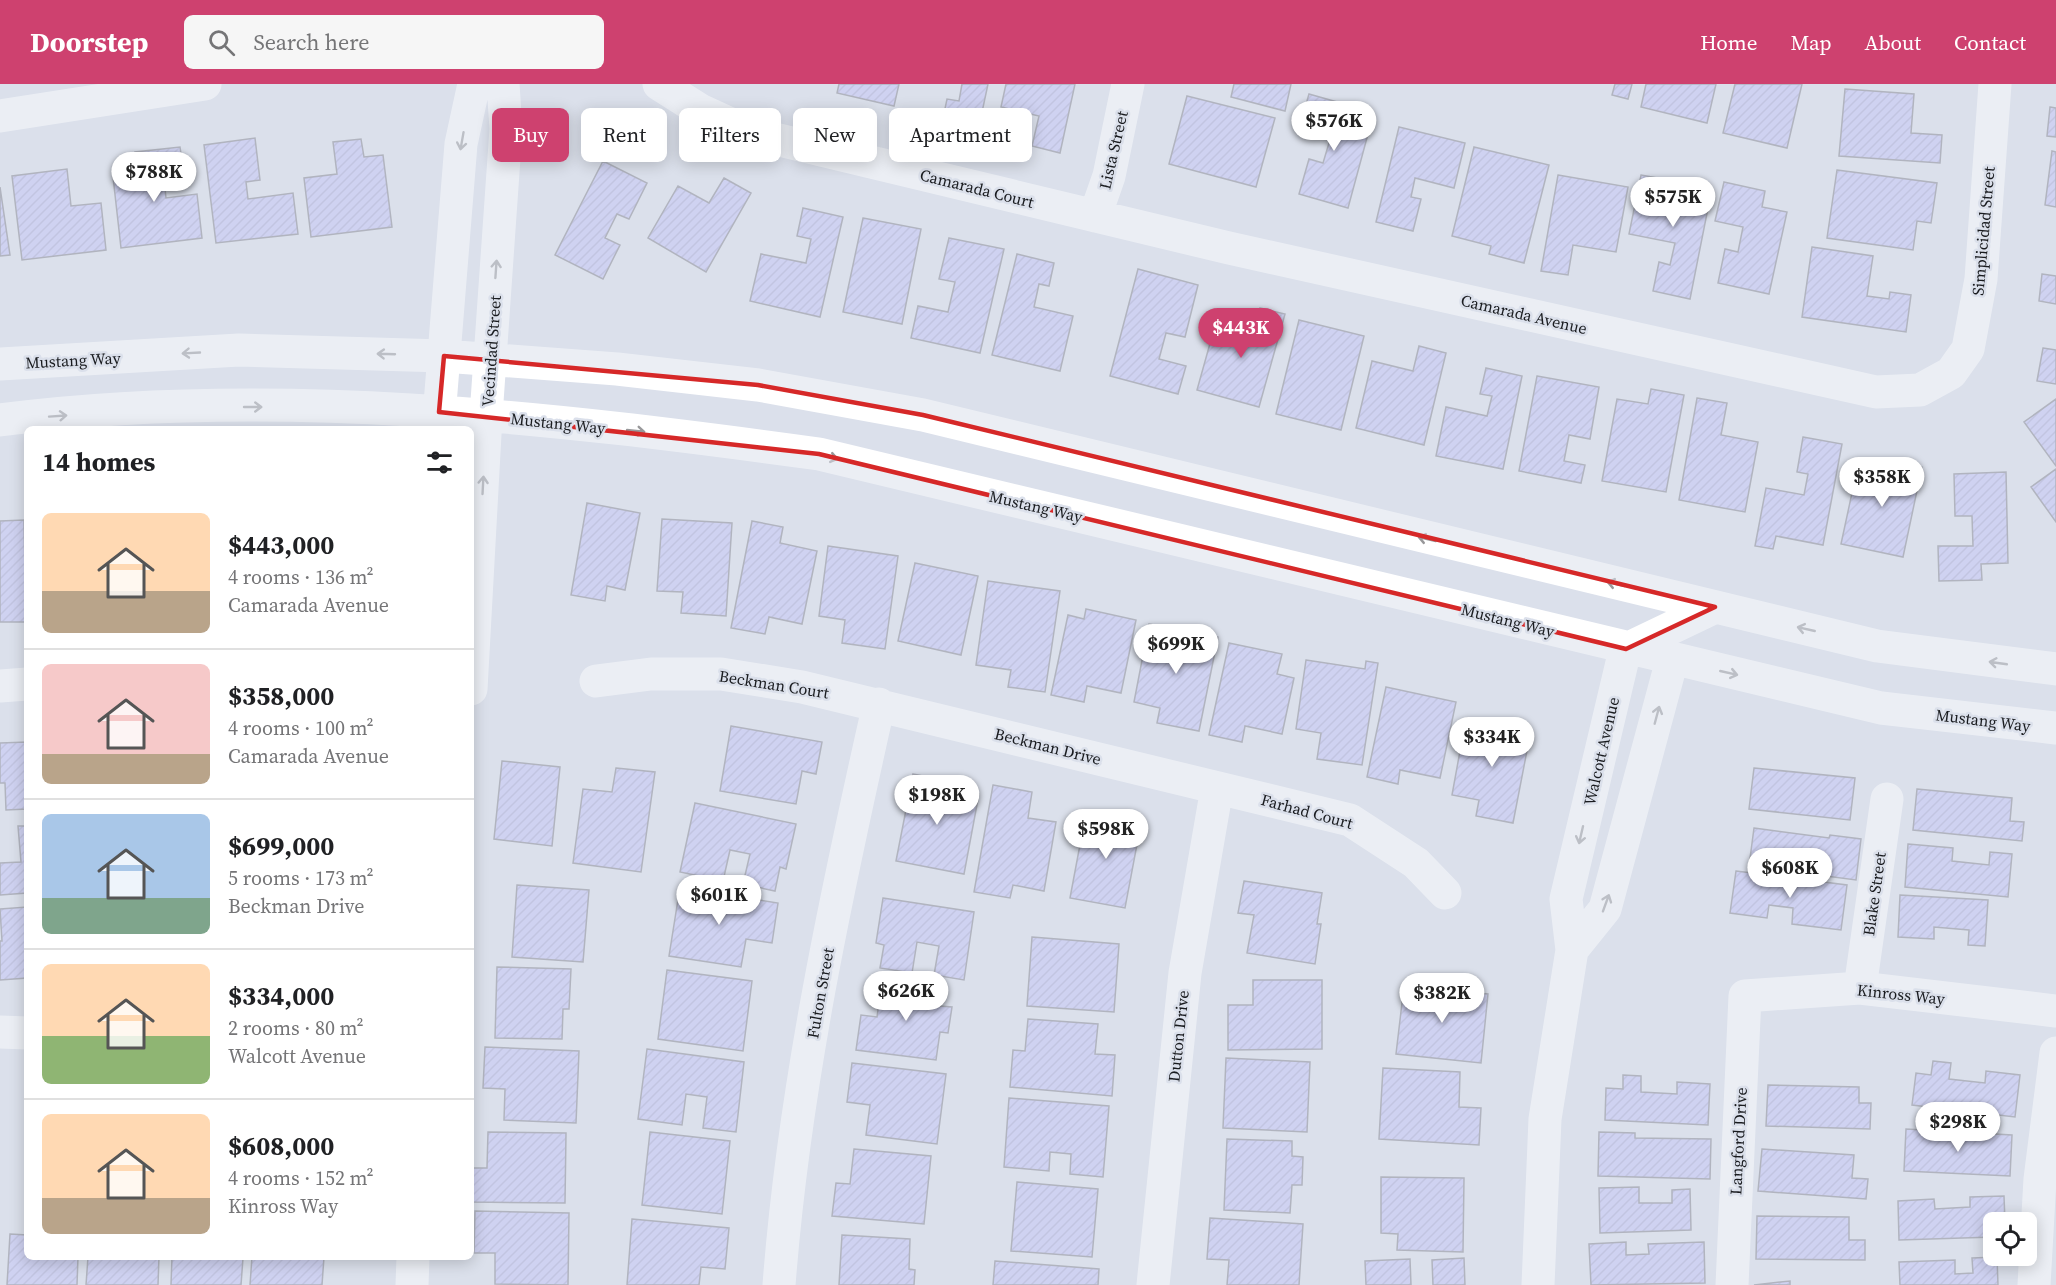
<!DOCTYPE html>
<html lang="en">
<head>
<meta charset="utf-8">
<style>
  body { margin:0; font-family:"Source Serif 4",serif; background:#f6f6f6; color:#202124; height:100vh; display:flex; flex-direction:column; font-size:22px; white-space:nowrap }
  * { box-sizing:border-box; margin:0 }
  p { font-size:20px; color:#757577 }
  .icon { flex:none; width:33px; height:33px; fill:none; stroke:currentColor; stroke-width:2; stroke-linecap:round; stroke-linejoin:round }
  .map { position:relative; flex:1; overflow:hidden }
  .sheet { position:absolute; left:24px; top:342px; width:450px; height:834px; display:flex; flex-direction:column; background:#fff; border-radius:9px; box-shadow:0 3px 15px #0003 }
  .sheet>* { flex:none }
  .top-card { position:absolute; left:492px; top:24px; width:570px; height:54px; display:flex; gap:12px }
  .buttons { position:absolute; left:1983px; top:1128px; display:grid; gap:12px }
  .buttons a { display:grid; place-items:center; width:54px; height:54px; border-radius:9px; background:#fff; box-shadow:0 3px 15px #0003; font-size:30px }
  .price { position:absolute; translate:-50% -51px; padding:0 14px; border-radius:21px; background:#fff; color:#222; font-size:20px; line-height:39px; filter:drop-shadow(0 2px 3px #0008) }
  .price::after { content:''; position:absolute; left:50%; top:36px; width:18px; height:14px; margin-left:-9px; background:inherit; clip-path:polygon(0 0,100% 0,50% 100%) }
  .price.selected { background:#ce416f; color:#fff }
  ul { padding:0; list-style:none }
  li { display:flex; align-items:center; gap:18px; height:150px; padding:0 18px }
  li+li { border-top:2px solid #e0e0e0 }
  li span { display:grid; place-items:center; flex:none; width:168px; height:120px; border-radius:9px; color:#555 }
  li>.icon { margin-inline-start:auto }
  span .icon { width:72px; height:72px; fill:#fffc; stroke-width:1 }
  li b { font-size:26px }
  h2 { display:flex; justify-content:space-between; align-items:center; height:72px; padding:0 18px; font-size:26px }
  .pill { padding:0 21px; border-radius:9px; background:#fff; box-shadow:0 3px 15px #0003; font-size:21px; line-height:54px }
  .pill.selected { background:#ce416f; color:#fff }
  header { display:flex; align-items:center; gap:36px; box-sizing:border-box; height:84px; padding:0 30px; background:#ce416f; color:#fff }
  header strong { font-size:28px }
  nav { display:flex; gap:33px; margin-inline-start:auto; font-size:21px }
  .search { width:420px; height:54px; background:#f6f6f6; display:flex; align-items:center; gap:15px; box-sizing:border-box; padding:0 21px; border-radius:9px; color:#757577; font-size:22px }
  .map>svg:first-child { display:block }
  .building { fill:url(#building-hatch); stroke:#7f7f8a; stroke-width:1.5 }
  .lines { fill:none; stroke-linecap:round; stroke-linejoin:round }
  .minor { stroke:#fff; stroke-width:33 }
  .oneway { stroke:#98989a }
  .marked { fill:none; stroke:#d62828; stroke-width:4.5; stroke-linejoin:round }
  .labels { text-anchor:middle; stroke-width:5; stroke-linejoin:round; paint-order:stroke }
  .street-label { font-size:16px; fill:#191b1f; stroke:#dbe0eb }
</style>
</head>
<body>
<header>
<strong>Doorstep</strong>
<div class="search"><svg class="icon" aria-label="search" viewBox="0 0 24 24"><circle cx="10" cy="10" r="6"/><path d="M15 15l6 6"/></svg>Search here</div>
<nav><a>Home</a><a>Map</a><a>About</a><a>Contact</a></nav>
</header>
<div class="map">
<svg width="2056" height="1201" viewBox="0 0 2056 1201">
  <defs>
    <pattern id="building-hatch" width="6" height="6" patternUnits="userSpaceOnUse" patternTransform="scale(1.5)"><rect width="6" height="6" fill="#c1c0f9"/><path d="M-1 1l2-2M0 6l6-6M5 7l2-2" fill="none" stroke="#a5a4d5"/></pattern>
  </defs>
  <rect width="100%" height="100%" fill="#dbe0eb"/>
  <!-- building -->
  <path class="building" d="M839,0h60l-5,22 -57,-13z
    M962,0h26l-10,47 -36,-8 5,-24 12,2z
    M1006,0h69l-15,69 -28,-7 7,-30 -38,-9z
    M1234,0h57l-6,27 -54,-14z
    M1615,0h17l-4,15 -16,-4z
    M1646,0h70l-9,39 -66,-16z
    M1735,0h67l-15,64 -64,-15z
    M1845,5l69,5 -3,39 31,2 -2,28 -101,-7z
    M1309,10l39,11 -3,11 26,7 -23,85 -49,-14 10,-35 14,4 9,-30 -32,-8z
    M1187,12l88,22 -19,69 -87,-23z
    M2050,23l6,1v29l-9,-1z
    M1399,43l66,16 -11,45 -39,-10 -4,19 10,2 -8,32 -37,-9z
    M255,54l5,42 -14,2 2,17 45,-6 5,41 -82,9 -12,-98z
    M361,55l3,18 19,-2 9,72 -81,10 -7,-59 33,-4 -4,-32z
    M180,63l3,20 -20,3 3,28 31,-4 5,44 -81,10 -8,-71 25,-3 -3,-22z
    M1474,63l75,18 -25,98 -35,-9 2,-8 -39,-10z
    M2052,67l4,1v55l-11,-2z
    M603,77l44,22 -18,36 -12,-5 -12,24 15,7 -17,34 -48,-24z
    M67,85l4,37 30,-3 5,47 -84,10 -10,-84z
    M1837,86l100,13 -6,40 -14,-2 -4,29 -86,-12z
    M1558,91l70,12 -12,65 -43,-7 -5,30 -27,-4z
    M1641,91l71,13 -22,111 -37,-8 6,-29 11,3 5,-22 -46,-9z
    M724,94l27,15 -45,79 -58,-34 30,-52 31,17z
    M1724,98l41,9 -3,16 25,5 -18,82 -51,-11 7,-34 13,3 5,-25 -28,-6z
    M0,103l10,68 -10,1z
    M803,124l40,9 -23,100 -70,-16 11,-47 45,9 5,-24 -14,-3z
    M863,134l58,11 -19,95 -59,-12z
    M949,154l55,11 -24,104 -69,-15 7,-32 30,6 7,-30 -16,-3z
    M1812,163l61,9 -6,40 22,3 1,-7 21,3 -5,37 -104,-15z
    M1017,170l37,9 -5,23 -10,-2 -5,23 39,9 -13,55 -68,-16z
    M1138,185l60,16 -13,52 -19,-4 -7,26 27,7 -8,28 -68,-18z
    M2042,190l14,2v28l-17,-3z
    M1260,224l25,6 -26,93 -62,-17 19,-68 38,10z
    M1299,236l65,16 -23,94 -65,-16z
    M1419,262l27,7 -22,92 -68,-17 16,-67 41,10z
    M2043,264l13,2v34l-19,-3z
    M1486,284l36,8 -19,93 -67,-13 10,-49 41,9 5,-20 -12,-2z
    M1537,292l62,11 -9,52 -21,-4 -5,26 21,4 -4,18 -62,-12z
    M1651,305l33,6 -18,97 -64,-11 15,-82 31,5z
    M1697,314l30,5 -6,32 37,7 -13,70 -66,-12z
    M2056,315v67l-32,-44z
    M1803,353l39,7 -19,101 -47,-9 -3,13 -18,-3 11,-58 38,7 4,-21 -11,-2z
    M1884,375l38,8 -19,90 -62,-13 17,-79 23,5z
    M2056,385v53l-25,-35z
    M2006,388l2,91 -27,1 1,16 -43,1 -1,-35h35l-1,-30h-17l-1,-42z
    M587,419l53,10 -15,77 -18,-4 -2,15 -34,-6z
    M662,435l70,4 -6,93 -45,-3 2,-21 -26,-1z
    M24,436l2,102h-26v-101z
    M752,437l31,6 -3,16 37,8 -15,73 -33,-7 -4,17 -34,-6z
    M828,462l70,10 -13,93 -43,-6 3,-23 -26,-4z
    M915,479l63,13 -17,79 -63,-14z
    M988,497l72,10 -15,101 -37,-5 3,-17 -35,-5z
    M1086,525l50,11 -15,73 -34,-7 -3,16 -33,-7 17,-80 16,4z
    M1149,540l69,13 -19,94 -42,-8 3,-15 -26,-6z
    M1229,559l53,11 -5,20 17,4 -12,56 -37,-8 -3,16 -33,-7z
    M1306,576l59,9 1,-8 12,2 -16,102 -45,-6 4,-26 -25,-4z
    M1386,603l70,15 -16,76 -40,-8 -2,14 -31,-7z
    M1466,634l65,12 -18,93 -37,-7 3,-16 -27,-5z
    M731,642l91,16 -6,32 -14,-3 -6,33 -76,-13z
    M27,658v67l-21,1 -1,-27h-5v-40z
    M502,677l58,6 -8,79 -58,-7z
    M616,684l39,4 -14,100 -68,-9 10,-74 29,3z
    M1754,684l101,10 -5,42 -101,-11z
    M913,690l30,6 -1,6 37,8 -15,80 -68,-13z
    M993,701l39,7 -4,26 28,4 -12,69 -31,-6 -3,13 -36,-6z
    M1917,705l95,9 -2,23 14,1 -2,19 -109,-11z
    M695,719l101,21 -10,45 -6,-2 -5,24 -32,-7 7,-30 -20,-4 -7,31 -43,-9z
    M1111,728l31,6 -17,90 -55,-10 15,-80 24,5z
    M18,742h9v67l-27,2v-32l21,-1z
    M1754,744l75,10 1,-3 31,4 -5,41 -107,-14z
    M1908,760l45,4 -1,13 37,4 1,-13 22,2 -4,43 -103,-10z
    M1736,787l111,14 -6,45 -49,-6 1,-16 -24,-3 -2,13 -37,-5z
    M1244,797l78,12 -5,31h4l-6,40 -68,-11 7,-38 -16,-2z
    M517,801l72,5 -6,72 -71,-5z
    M680,803l98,16 -6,40 -26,-4 -5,28 -72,-11z
    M1900,811l88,5 -3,46 -17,-1 1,-15 -35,-3v12l-36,-2z
    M883,814l91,14 -10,68 -30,-5 5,-29 -22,-4 -5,31 -32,-5 4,-23 -8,-2z
    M27,823v71l-27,2v-39h2l-2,-32z
    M1032,853l87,7 -5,68 -87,-6z
    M497,883l74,2 -2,40h-6l-1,30 -67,-1z
    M667,886l85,11 -9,70 -85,-12z
    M1253,896h69v69l-94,1v-45h25z
    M882,897l60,8 -2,17 12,1 -4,26 -8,-1 -4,28 -80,-10 5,-35 16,2z
    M1404,902l84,8 -7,69 -85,-9z
    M1028,935l70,5 -3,30 20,1 -3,41 -102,-9 3,-37 12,1z
    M485,963l94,4 -3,72 -72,-3 1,-31 -22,-1z
    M647,965l97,13 -8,70 -33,-4 4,-31 -21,-3 -4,31 -44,-6z
    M1226,974l84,4 -3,70 -84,-4z
    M1933,977l18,2 -2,16 36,4 1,-12 34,4 -5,42 -103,-12 4,-32 15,2z
    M852,979l94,11 -9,70 -71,-9 4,-30 -23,-3z
    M1383,984l77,4 -1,35 22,1 -2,37 -100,-6z
    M1623,991l18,1v16l36,2v-12l33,2 -2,41 -103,-5 1,-32 17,1z
    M1768,1001l91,2v16h12l-1,26 -104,-3z
    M1009,1014l100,8 -6,71 -33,-3 1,-20 -21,-2 -1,19 -45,-4z
    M1906,1045l106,6 -2,41 -106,-5z
    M488,1048l78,1 -1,70 -94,-1 1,-34h15z
    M650,1048l80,9 -8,73 -80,-9z
    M1599,1048l36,1v5l76,1 -1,40 -112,-3z
    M1227,1055l65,2v15l11,1 -1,28h-10l-2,28 -66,-3z
    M854,1065l77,7 -7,68 -92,-8 4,-33 14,1z
    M1762,1065l92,6 -2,23 16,1 -2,20 -108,-8z
    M1381,1093l83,1 -1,74 -66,-2 1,-16 -17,-1z
    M1017,1098l81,7 -6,68 -81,-6z
    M1639,1103v16h33v-13l18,-1 1,41 -91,3 -1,-45z
    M2004,1112l1,26h-11v15l-95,3 -1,-39 36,-2 1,10 35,-2v-10z
    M475,1127l94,2 -1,72 -73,-1v-31h-21z
    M1757,1132l92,1v23h16v20l-109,-1z
    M1210,1134l93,6 -4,61h-72l2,-25 -22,-1z
    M632,1135l97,9 -4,41 -24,-2 -2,18h-72z
    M10,1150l17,1v22h51l-1,28h-70z
    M842,1151l68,4 -1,30 6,1 -1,15h-75z
    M1626,1158v13l23,-1 -1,-10 56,-2 1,41 -114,2 -2,-41z
    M88,1173h71l-1,28h-72z
    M172,1173l71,1 -2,27h-70z
    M252,1173h72l-2,28h-72z
    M1997,1173l1,28h-98l-1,-23 56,-2v14l18,-1 -1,-15z
    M1464,1174l1,27h-32l-1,-25z
    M1410,1175l1,26h-45l-1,-24z
    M995,1177l104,8 -1,16h-105z
    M1790,1197v4h-36z"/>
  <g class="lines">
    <!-- minor -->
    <path class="minor" d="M659,0l41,26 50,23 479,115 647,144 44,-2 31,-17 17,-24 13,-70 14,-195
      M0,32l205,-32
      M1095,132l14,-40 19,-92
      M0,280l239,-14 205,6 173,13 141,16 165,30 954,231 179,23
      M0,336c272,-35 549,-3 819,34l1062,254 175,20
      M438,345l23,-285 13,-60
      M596,597l55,-7h70l81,13 548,133 66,43 29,30
      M0,602l27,-2
      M471,605l15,-273 20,-287 -3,-45
      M1572,866l33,-41 67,-249
      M1860,904l27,-189
      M0,948l27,1
      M412,1201l1,-28
      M779,1201c15,-196 57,-390 100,-581
      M1153,1201l32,-312 32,-185
      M1538,1201l7,-166 27,-169 -6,-51 59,-249 90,-43
      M1732,1201l13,-289 115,-8 196,23
      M2034,1201l6,-106 16,-126"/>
  </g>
  <!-- one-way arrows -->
  <defs><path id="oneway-shaft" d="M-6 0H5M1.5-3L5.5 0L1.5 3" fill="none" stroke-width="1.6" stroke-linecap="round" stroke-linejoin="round" transform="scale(1.5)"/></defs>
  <g class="oneway">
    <use href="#oneway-shaft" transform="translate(462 57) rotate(100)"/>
    <use href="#oneway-shaft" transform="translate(496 185) rotate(-86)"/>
    <use href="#oneway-shaft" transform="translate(191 269) rotate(177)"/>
    <use href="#oneway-shaft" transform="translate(386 270) rotate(-178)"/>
    <use href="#oneway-shaft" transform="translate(253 323)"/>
    <use href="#oneway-shaft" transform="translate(58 332) rotate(-4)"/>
    <use href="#oneway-shaft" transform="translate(636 347) rotate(6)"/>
    <use href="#oneway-shaft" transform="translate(829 373) rotate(13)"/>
    <use href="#oneway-shaft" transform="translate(483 401) rotate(-87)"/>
    <use href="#oneway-shaft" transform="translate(1427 455) rotate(-167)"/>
    <use href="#oneway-shaft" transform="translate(1616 500) rotate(-167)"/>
    <use href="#oneway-shaft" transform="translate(1806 545) rotate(-167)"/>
    <use href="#oneway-shaft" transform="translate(1998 579) rotate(-172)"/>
    <use href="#oneway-shaft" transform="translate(1729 589) rotate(13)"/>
    <use href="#oneway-shaft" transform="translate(1657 631) rotate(-75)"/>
    <use href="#oneway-shaft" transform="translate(1581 751) rotate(103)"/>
    <use href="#oneway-shaft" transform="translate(1606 819) rotate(-70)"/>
  </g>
  <!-- marked area -->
  <path d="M0 0H2056V1201H0ZM444,272l314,29 165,30 792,192 -89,42 -807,-195 -380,-42z" fill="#dbe0eb" fill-opacity=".55" fill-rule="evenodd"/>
  <path class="marked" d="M444,272l314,29 165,30 792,192 -89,42 -807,-195 -380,-42z"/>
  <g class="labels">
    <!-- street labels -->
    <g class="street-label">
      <text transform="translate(1113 66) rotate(-77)" y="6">Lista Street</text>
      <text transform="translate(977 104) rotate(14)" y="6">Camarada Court</text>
      <text transform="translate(1983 147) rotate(-85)" y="6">Simplicidad Street</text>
      <text transform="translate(1524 230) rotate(13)" y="6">Camarada Avenue</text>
      <text transform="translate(491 267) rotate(-86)" y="6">Vecindad Street</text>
      <text transform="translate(73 276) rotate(-3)" y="6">Mustang Way</text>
      <text transform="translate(558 339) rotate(6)" y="6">Mustang Way</text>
      <text transform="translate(1036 422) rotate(13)" y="6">Mustang Way</text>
      <text transform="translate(1508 536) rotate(14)" y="6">Mustang Way</text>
      <text transform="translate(774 600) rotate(9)" y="6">Beckman Court</text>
      <text transform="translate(1983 636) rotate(7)" y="6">Mustang Way</text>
      <text transform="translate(1048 662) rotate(14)" y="6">Beckman Drive</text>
      <text transform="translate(1601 667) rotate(-77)" y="6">Walcott Avenue</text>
      <text transform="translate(1307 727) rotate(15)" y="6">Farhad Court</text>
      <text transform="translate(1874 810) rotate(-82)" y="6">Blake Street</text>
      <text transform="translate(820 909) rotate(-80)" y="6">Fulton Street</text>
      <text transform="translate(1901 910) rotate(6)" y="6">Kinross Way</text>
      <text transform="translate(1178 952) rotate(-84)" y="6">Dutton Drive</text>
      <text transform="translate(1738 1057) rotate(-87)" y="6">Langford Drive</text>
    </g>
  </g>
</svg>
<div class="buttons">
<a><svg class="icon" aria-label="locate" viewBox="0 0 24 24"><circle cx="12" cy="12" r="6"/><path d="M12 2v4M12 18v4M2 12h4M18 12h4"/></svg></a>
</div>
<b class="price" style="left:1334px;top:68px">$576K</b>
<b class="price" style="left:154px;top:119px">$788K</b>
<b class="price" style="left:1673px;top:144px">$575K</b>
<b class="price selected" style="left:1241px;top:275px">$443K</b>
<b class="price" style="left:1882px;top:424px">$358K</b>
<b class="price" style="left:1176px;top:591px">$699K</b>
<b class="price" style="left:1492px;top:684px">$334K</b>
<b class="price" style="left:937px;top:742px">$198K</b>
<b class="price" style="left:1106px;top:776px">$598K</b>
<b class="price" style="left:1790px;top:815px">$608K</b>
<b class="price" style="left:719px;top:842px">$601K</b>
<b class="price" style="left:906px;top:938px">$626K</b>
<b class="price" style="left:1442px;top:940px">$382K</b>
<b class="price" style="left:1958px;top:1069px">$298K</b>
<div class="top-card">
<a class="pill selected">Buy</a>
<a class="pill">Rent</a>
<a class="pill">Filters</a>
<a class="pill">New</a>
<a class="pill">Apartment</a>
</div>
<section class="sheet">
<h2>14 homes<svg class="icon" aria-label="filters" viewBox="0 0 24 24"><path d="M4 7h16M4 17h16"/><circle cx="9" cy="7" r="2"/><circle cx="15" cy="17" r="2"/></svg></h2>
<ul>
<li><span style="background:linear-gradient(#ffd9b3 65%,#b9a48a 0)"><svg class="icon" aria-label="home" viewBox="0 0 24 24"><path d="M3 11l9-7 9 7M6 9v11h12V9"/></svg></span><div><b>$443,000</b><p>4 rooms · 136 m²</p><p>Camarada Avenue</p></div></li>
<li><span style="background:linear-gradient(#f6c9c9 75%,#b9a48a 0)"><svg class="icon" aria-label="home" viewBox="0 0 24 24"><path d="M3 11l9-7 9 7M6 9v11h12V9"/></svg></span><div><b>$358,000</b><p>4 rooms · 100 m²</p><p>Camarada Avenue</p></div></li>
<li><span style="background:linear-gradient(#a9c7e8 70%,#7fa58c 0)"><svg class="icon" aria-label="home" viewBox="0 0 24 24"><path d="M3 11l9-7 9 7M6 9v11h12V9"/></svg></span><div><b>$699,000</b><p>5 rooms · 173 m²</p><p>Beckman Drive</p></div></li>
<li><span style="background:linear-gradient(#ffd9b3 60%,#8fb573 0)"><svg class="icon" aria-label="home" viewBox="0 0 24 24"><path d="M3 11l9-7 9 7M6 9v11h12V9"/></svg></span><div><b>$334,000</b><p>2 rooms · 80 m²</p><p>Walcott Avenue</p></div></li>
<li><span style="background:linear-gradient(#ffd9b3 70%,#b9a48a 0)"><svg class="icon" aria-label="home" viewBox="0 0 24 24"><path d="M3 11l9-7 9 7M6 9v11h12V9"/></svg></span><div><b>$608,000</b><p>4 rooms · 152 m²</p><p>Kinross Way</p></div></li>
</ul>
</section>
</div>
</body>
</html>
